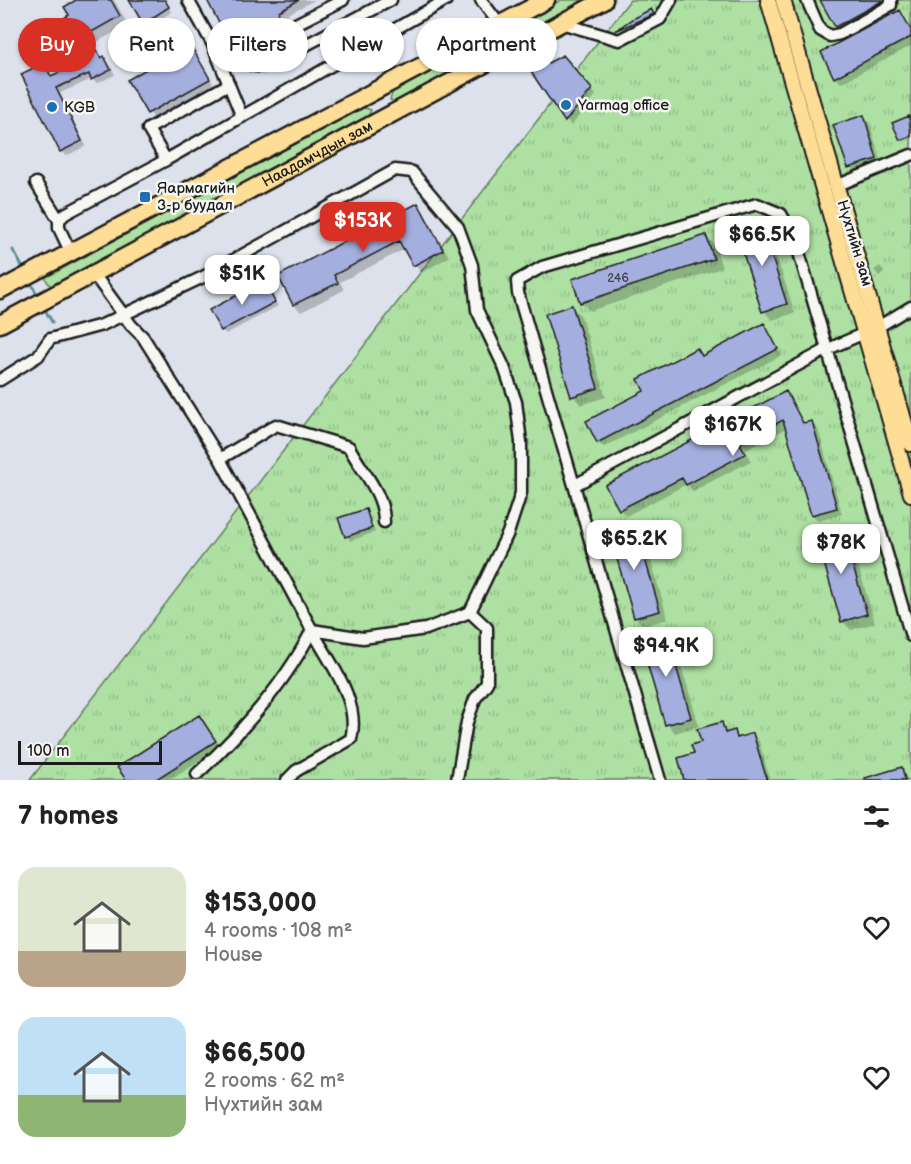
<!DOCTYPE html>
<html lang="en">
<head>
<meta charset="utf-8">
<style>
  body { margin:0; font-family:"Balsamiq Sans",sans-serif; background:#f2f2f2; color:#222; height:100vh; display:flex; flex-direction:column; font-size:22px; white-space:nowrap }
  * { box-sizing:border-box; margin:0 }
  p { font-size:20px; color:#767676 }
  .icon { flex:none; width:33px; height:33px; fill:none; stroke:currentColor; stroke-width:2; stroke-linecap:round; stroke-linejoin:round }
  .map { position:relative; height:780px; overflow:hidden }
  .side { display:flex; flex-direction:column; background:#fff; flex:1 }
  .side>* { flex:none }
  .guide { position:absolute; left:18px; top:18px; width:600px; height:54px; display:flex; gap:12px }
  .scale { position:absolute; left:18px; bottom:15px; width:144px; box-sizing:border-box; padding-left:6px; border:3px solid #1c1c1c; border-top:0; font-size:16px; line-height:21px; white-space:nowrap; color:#1c1c1c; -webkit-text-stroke:4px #f6f6f2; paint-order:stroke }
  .price { position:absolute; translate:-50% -51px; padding:0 14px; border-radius:12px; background:#fff; color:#222; font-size:20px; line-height:39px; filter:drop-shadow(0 2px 3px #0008) }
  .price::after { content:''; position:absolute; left:50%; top:36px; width:18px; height:14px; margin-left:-9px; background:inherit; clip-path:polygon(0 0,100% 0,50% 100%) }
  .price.current { background:#d93025; color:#fff }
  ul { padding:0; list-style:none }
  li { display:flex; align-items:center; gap:18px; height:150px; padding:0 18px }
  li span { display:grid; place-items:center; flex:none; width:168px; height:120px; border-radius:18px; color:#555 }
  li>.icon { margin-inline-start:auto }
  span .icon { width:72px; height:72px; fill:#fffc; stroke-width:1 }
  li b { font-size:26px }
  h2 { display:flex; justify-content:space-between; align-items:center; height:72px; padding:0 18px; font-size:26px }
  .pill { padding:0 21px; border-radius:27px; background:#fff; box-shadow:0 2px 4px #0004; font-size:21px; line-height:54px }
  .pill.current { background:#d93025; color:#fff }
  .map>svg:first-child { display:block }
  .grass { fill:#ade0a2; stroke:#647e5f; stroke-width:1.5 }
  .park { fill:url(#park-tufts); stroke:#647e5f; stroke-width:1.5 }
  .shadow { fill:#0003 }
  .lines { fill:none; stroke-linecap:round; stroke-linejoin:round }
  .stream { stroke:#5e8f94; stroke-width:3 }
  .building { fill:#a4afdf; stroke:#1c1c1c; stroke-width:1.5 }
  .minor-casing { stroke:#1c1c1c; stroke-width:15 }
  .major-casing { stroke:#1c1c1c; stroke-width:18 }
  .highway-casing { stroke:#1c1c1c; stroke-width:21 }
  .minor { stroke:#f6f6f2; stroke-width:10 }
  .major { stroke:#fedd96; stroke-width:14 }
  .highway { stroke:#fedd96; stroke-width:16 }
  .poi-dot { fill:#1f6fb2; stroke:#f6f6f2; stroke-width:2 }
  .labels { text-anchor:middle; stroke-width:5; stroke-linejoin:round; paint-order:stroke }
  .number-label { font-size:12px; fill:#3e414d }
  .poi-label { font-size:15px; fill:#1c1c1c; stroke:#f6f6f2; text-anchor:start }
  .street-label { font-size:15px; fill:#1c1c1c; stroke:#f6f6f2 }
</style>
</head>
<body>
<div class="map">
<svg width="911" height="780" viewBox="0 0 911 780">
  <defs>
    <pattern id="park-tufts" width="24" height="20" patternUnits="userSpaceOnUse" patternTransform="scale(1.5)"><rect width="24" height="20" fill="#ade0a2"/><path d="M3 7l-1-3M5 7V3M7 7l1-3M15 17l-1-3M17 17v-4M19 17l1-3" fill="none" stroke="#94c08b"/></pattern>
  </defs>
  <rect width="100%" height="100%" fill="#dde1ec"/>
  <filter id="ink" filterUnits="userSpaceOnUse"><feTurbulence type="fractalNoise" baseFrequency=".0167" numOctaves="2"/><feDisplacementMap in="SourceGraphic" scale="12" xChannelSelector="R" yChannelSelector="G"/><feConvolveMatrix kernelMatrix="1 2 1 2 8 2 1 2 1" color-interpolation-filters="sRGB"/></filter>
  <g filter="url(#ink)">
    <!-- grass -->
    <path class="grass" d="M561,0h28l-191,103 -8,-3 3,-10z
      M362,107l9,3 -4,8 -316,169 -6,-9z"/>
    <!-- park -->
    <path class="park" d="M630,0h281v780h-881z"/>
    <!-- shadow -->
    <path class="shadow" d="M80,0h34l14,25 -35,19 -6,-6 -5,3 -16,-23 5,-3z
      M137,0h28l7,12 -17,10 10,22 -32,15 -4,-4 19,-27z
      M208,0h107l-31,16 -2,10 -44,24z
      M821,0h62l4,7 -45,25z
      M900,12l11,16v18l-70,37 -6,-6z
      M653,13l1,3 -36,15 15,-10z
      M189,46l25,39 -60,34 -25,-39z
      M96,52l13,11 6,12 -18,8 -5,-4 -32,14 26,53 -20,10 -5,-5 -17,-86 8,12 21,-9z
      M568,63l28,32 -25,31 -38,-53z
      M864,117l5,5 13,42 -27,8 -11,-14 -10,-32z
      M909,118l2,21 -8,3 -2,-2z
      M417,205l7,7 25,45 -28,16 -16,-24 -65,33 4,8 -43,22 -7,-7z
      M761,225l8,8 26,80 -23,7 -8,-9z
      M706,236l9,9 7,23 -132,43 -8,-9z
      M880,266l4,6 -5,4 -5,-6z
      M263,283l15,23 -52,28 -4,-4z
      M572,307l9,9 25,81 -25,8 -8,-9z
      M764,325l18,30 -178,92 -6,-5 48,-51 51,-41 6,7z
      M786,393l19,31 6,-1 7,6 24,85 -23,7 -7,-6 -25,-87 -42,22 6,11 -58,30 -6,-7 -61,32 -6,-6 -13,-24z
      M365,510l10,22 -25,9 -10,-22z
      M634,525l9,9 25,85 -24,7 -9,-9z
      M841,529l9,9 25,85 -24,7 -9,-9z
      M665,633l9,8 25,85 -24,7 -8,-9z
      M199,717l21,30 -51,33h-42z
      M721,724l7,9 6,-2 6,8 13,-4 6,6 11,39h-84l10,-26z
      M901,769l7,11h-46z"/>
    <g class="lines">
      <!-- stream -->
      <path class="stream" d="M13,250l11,20
        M30,281l8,15
        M44,308l8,14"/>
    </g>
    <!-- building -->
    <path class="building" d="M76,0h35l9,16 -37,21 -4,-8 -7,4 -8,-15 5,-3 -5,-8z
      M129,0h36l4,7 -17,11 10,22 -34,16 -4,-19 21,-10z
      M207,0h92l-20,11 -2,10 -46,25z
      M820,0h62v1l-47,26z
      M651,9l3,5 -39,17 17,-12z
      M900,10l11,20v7l-77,41 -13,-26z
      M190,44l20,35 -63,35 -20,-34z
      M97,50l4,8 3,-2 7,14 -20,10 -2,-6 -33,14 26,53 -22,11 -39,-78 23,-11 7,13 20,-9 -2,-4z
      M563,55l29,34 -27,33 -34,-50z
      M864,115l13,44 -29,9 -15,-43z
      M909,116l2,20 -11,4 -8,-17z
      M418,203l25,47 -30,16 -14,-25 -65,34 4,8 -45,22 -15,-29z
      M761,223l26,81 -25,8 -26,-81z
      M706,235l8,24 -134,44 -8,-24z
      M264,281l11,21 -54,29 -12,-21z
      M572,305l26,83 -27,9 -26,-83z
      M764,323l14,26 -181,94 -11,-22 58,-30 -6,-12 59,-31 5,8z
      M786,391l17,32 9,-2 25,87 -26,7 -28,-95 -43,23 5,11 -59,31 -4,-7 -63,32 -14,-25z
      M366,509l6,19 -27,9 -7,-19z
      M635,524l25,87 -26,7 -25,-87z
      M842,528l25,86 -26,8 -25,-87z
      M666,631l25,87 -26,7 -25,-86z
      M199,715l17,26 -61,39h-29l-9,-13z
      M722,722l3,11 10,-3 2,8 16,-5 14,47h-83l-6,-22 16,-5 -3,-8 10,-3 -4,-13z
      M902,767l3,13h-40v-2z"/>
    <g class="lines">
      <!-- minor casing -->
      <g class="minor-casing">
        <path id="minor" d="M188,0l24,43 30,74
          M343,0l-100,51c1,15 12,17 25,14l123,-65
          M481,0l19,25
          M807,0l13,30 10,6 10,-2 51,-29v-5
          M561,23l58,17 41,-21 11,-19
          M220,63l24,-4
          M166,160l-18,-31 81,-45
          M36,183l23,37
          M836,186l75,-31
          M71,253l-12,-25v-8l6,-6 101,-54 280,-160
          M93,273l38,52 12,12 77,122 56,-34 73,22c13,25 35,46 35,75
          M0,380l38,-24 12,-17 52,-14 101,-48 192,-107 17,2 46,55 14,38 5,45 27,57 12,35 5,40v51l-13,40 -38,79 17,16v55l-12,16 -8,23 -10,58
          M220,459l92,171 51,8 63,-9 44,-17
          M575,485l251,-135 52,-23 33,-20
          M197,774c44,-41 88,-90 115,-144
          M287,780l9,-9 55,-32c10,-38 -22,-77 -39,-109
          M660,780l-142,-487 -1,-12 25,-14 215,-63 24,10 14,25 116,397"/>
      </g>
      <!-- major casing -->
      <g class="major-casing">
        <path id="major" d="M768,0l143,494
          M783,0l128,444"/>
      </g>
      <!-- highway casing -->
      <g class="highway-casing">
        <g id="highway">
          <path d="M0,290l546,-290"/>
          <path id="s1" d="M0,324l604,-324"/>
        </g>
      </g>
      <!-- minor -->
      <use href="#minor" class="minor"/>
      <!-- major -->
      <use href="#major" class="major"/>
      <!-- highway -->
      <use href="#highway" class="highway"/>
    </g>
  </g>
  <!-- markers -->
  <g class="poi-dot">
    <circle cx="566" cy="105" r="6"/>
    <circle cx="52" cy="107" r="6"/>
    <rect x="139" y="191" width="12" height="12" rx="3"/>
  </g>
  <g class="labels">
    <!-- number labels -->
    <g class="number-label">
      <text x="618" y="282">246</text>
    </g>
    <!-- poi labels -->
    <g class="poi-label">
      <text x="578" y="110">Yarmag office</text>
      <text x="64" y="112">KGB</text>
      <text x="157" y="193">Яармагийн<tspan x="157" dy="17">3-р буудал</tspan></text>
    </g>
    <!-- street labels -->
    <g class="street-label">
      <text dy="5" stroke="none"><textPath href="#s1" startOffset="360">Наадамчдын зам</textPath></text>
      <text transform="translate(855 243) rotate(73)" y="5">Нүхтийн зам</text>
    </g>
  </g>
</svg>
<div class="scale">100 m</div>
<b class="price current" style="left:363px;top:253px">$153K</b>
<b class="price" style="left:762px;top:267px">$66.5K</b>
<b class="price" style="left:242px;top:306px">$51K</b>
<b class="price" style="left:733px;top:457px">$167K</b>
<b class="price" style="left:634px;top:571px">$65.2K</b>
<b class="price" style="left:841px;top:575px">$78K</b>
<b class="price" style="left:666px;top:678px">$94.9K</b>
<div class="guide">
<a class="pill current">Buy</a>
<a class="pill">Rent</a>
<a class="pill">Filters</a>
<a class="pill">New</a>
<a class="pill">Apartment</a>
</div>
</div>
<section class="side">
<h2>7 homes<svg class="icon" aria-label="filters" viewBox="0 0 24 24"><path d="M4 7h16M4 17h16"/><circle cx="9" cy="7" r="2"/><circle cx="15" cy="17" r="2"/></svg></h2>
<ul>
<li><span style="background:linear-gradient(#dfe7d0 70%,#b9a48a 0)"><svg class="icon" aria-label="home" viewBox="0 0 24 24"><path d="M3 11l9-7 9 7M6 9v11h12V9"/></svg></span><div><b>$153,000</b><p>4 rooms · 108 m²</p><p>House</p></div><svg class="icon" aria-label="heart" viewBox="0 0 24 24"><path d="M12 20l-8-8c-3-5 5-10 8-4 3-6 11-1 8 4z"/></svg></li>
<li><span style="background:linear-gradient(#bfe0f5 65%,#8fb573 0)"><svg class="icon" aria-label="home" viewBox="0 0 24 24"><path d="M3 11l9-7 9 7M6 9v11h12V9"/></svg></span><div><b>$66,500</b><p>2 rooms · 62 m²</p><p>Нүхтийн зам</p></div><svg class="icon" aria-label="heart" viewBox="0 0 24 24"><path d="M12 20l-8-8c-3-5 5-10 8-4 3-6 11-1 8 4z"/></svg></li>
</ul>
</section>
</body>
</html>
